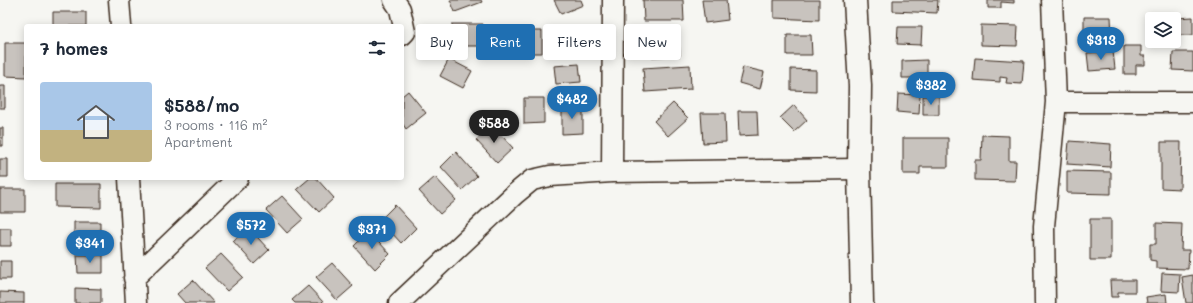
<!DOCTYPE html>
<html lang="en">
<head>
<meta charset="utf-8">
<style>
  body { margin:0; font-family:Mali,sans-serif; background:#f2f2f3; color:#1f2937; height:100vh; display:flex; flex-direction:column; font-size:15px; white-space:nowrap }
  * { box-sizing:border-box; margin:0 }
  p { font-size:13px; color:#747a83 }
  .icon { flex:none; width:22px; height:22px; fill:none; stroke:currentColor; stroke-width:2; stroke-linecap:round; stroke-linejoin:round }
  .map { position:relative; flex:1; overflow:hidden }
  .drawer { position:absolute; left:24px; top:24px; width:380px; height:156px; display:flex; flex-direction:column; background:#fff; border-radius:4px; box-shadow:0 2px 10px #0003 }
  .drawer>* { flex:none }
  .hud { position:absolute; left:416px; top:24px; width:380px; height:36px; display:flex; gap:8px }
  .fabs { position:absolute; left:1145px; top:12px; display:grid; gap:8px }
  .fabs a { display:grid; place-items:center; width:36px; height:36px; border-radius:4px; background:#fff; box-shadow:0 2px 10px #0003; font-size:20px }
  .price { position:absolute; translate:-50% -34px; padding:0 9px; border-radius:14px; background:#1f6fb2; color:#fff; font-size:13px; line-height:26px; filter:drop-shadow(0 1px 2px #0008) }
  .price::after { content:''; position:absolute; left:50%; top:24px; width:12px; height:9px; margin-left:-6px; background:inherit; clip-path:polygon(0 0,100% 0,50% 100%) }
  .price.current { background:#222; color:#fff }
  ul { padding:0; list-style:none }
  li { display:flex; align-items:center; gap:12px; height:100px; padding:0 16px }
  li span { display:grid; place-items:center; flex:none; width:112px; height:80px; border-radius:4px; color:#555 }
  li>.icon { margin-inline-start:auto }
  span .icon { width:48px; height:48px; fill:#fffc; stroke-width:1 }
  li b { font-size:17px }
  h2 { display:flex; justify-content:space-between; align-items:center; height:48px; padding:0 16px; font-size:17px }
  .tag { padding:0 14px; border-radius:4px; background:#fff; box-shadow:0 2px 10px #0003; font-size:14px; line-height:36px }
  .tag.current { background:#1f6fb2; color:#fff }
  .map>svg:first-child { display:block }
  .building { fill:#c8c3be; stroke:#3b2a1e }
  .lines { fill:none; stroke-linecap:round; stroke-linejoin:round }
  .minor-casing { stroke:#3b2a1e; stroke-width:23 }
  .tertiary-casing { stroke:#3b2a1e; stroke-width:25 }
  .minor { stroke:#f6f6f2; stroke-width:20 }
  .tertiary { stroke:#f6f6f2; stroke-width:22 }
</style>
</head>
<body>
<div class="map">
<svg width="1193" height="303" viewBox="0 0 1193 303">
  <rect width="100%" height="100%" fill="#f6f6f2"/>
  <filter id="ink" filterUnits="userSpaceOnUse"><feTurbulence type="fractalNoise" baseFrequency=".025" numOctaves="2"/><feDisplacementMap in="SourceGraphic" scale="8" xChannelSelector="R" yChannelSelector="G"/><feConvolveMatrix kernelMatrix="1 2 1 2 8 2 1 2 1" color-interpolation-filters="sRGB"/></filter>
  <g filter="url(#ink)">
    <!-- building -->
    <path class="building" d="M450,0h31l1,2 -27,10z
      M554,0h27l2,5 -22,9z
      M643,0h40l1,21h-40z
      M702,0h24l2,20 -23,3z
      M774,0h45v20l-45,-2z
      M893,0h45l-1,13 -44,-2z
      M988,0h26v3l-13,-1v6h-13z
      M53,12h33v14h-33z
      M1084,17h27l1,20 -28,1z
      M1193,17v18h-16l-1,-17z
      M452,24h31v22h-32z
      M981,25l37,1 -1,20 -36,-1z
      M582,27l3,21 -26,3 -2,-21z
      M898,27h24l-1,18 -24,-1z
      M521,31h21v22h-22z
      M679,35l1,21 -28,1 -1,-20z
      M787,35h24l1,20h-25z
      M5,43h21v34l-21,-1z
      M1124,46h17v10h4v9h-9v9h-12z
      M1113,51l2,18 -26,2 -2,-18z
      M1173,52h20v19l-21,-1z
      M975,58l49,3 -2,23 -16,-1 1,-5 -7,-1v5l-27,-2z
      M449,59l23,12 -9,17 -23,-12z
      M927,60v18h-25v-17z
      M579,64l2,18 -25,2 -2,-18z
      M690,65l1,24 -46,3 -2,-24z
      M743,67l21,5 -4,17 -21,-6z
      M791,69l25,1v21l-25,-1z
      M0,86h5v22h-5z
      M408,91l18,22 -20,16 -4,-6v-27z
      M898,94l22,1 -1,19 -22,-2z
      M923,96h16v19h-16z
      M524,98h20v25l-20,1z
      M673,103l15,15 -20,18 -14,-15z
      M794,105l13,15 -13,12 -14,-14z
      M562,107h21v26l-21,1z
      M738,111h19l1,24 -19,1z
      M701,113h24l1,29 -23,1z
      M492,125l21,23 -16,15 -21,-23z
      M0,128h3v18h-3z
      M982,135l27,1v25h7l-1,20 -40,-1v-20h6z
      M903,138h45v29h-28v7h-17z
      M1069,141l42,3 -1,23 -43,-3z
      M1161,142h20l-1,47 -19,-1z
      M456,152l21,24 -15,14 -21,-23z
      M0,159h8v18h-8z
      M1067,171l44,1v22l-44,-1z
      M435,177l21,23 -16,14 -21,-23z
      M310,178h6l18,20 -15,14 -22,-23z
      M55,184h46v24l-46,-1z
      M0,189h25v23h-25z
      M282,196l21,23 -16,14 -21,-23z
      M395,205l21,23 -15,15 -21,-23z
      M1090,219h21v41h-21z
      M74,222h26v18h-26z
      M1156,223l26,1 -1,26h8l-1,19 -32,-1v-7l-6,-1v-16h6z
      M248,227l21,23 -15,14 -21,-23z
      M0,228h11v18h-11z
      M369,231l21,23 -15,15 -21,-23z
      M221,254l22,23 -16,14 -22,-23z
      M77,255h26v18h-25z
      M0,261h11v18h-11z
      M332,263l21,23 -16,14 -21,-23z
      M1162,273l18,1 -1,18 -18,-1z
      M1193,275v28h-7l-4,-26z
      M193,280l21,23h-29l-8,-9z
      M1110,280h25v12h-17v5h-7z
      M308,286l16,17h-29l-3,-3z
      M75,288l26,1v14h-26z
      M0,292l24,1v10h-24z
      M1166,294l1,9h-20l-1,-6z"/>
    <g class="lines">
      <!-- minor casing -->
      <g class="minor-casing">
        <path id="minor" d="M119,0l2,26
          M394,0l6,9 5,23 -3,3
          M1056,102h137
          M612,172l1,-172
          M129,178l7,125
          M134,278l104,-100
          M399,303l116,-109 17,-14 18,-4 62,-4 247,-3
          M1045,303l-1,-77 12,-124 -4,-102"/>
      </g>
      <!-- tertiary casing -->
      <g class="tertiary-casing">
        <path id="tertiary" d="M855,0l5,86 -1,83 3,134"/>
      </g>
      <!-- minor -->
      <use href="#minor" class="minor"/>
      <!-- tertiary -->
      <use href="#tertiary" class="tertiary"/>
    </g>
  </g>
</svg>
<div class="fabs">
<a><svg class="icon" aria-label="layers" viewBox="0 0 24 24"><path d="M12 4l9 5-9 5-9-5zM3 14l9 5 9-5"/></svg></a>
</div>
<b class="price" style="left:1101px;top:61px">$313</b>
<b class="price" style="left:931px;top:106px">$382</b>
<b class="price" style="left:572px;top:120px">$482</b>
<b class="price current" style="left:494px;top:144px">$588</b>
<b class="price" style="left:251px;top:246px">$572</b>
<b class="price" style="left:372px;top:250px">$371</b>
<b class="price" style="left:90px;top:264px">$341</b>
<div class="hud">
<a class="tag">Buy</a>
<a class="tag current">Rent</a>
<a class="tag">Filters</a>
<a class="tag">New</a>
</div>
<section class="drawer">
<h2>7 homes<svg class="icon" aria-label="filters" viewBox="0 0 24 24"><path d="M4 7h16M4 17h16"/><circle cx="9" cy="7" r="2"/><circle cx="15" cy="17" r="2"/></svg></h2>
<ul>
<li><span style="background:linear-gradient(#a9c7e8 60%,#c2b280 0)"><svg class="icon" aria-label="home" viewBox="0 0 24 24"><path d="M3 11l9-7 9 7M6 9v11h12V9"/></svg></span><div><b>$588/mo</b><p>3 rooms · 116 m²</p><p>Apartment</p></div></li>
</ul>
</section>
</div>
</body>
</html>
